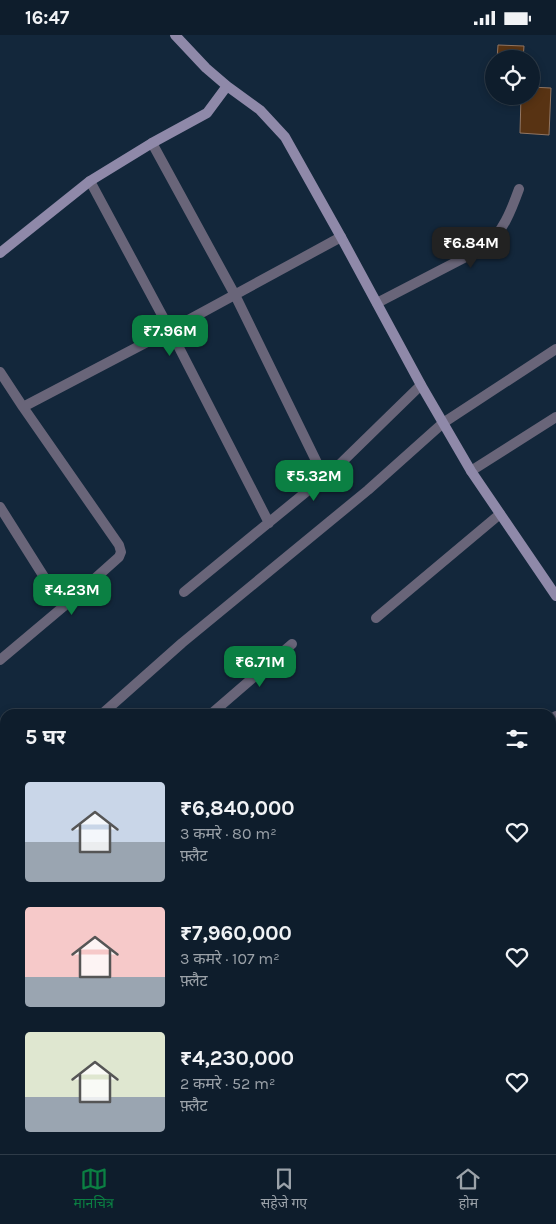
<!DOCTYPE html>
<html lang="hi">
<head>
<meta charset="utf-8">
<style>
  body { margin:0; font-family:Karla,"Noto Sans Devanagari",sans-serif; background:#1c2a38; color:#f1f3f6; height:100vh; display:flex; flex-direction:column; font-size:19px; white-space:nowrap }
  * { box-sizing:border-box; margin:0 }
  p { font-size:16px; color:#9ba2a9 }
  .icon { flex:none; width:28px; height:28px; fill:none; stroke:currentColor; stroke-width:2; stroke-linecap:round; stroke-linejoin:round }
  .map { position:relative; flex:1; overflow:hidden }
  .side { position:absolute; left:0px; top:674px; width:556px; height:446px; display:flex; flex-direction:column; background:#0e1d2c; border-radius:15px 15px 0 0; box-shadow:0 2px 8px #0003,0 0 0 1px #2e3b48 }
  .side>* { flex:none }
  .fabs { position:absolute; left:485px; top:15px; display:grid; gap:10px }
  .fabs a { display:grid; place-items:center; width:55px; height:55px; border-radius:50%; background:#0e1d2c; box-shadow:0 2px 8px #0003,0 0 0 1px #2e3b48; font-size:25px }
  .price { position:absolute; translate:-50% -42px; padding:0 11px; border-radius:10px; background:#0b8043; color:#fff; font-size:16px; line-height:32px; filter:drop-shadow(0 1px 2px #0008) }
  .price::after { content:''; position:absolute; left:50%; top:30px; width:15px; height:11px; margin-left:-8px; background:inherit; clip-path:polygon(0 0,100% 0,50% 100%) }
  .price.selected { background:#222; color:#fff }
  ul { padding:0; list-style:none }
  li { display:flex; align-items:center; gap:15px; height:125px; padding:0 25px }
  li span { display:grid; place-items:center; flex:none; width:140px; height:100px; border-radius:5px; color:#555 }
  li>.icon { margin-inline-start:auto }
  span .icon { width:60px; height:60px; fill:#fffc; stroke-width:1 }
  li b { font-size:21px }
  h2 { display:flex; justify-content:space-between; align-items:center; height:60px; padding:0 25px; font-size:21px }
  .status { display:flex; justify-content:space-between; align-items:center; height:35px; padding:0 25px; background:#0e1d2c; direction:ltr }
  .status svg { height:14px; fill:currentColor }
  .menu { display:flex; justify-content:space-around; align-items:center; height:70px; border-top:1px solid #2e3b48; background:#0e1d2c; font-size:14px; color:#9ba2a9 }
  .menu a { display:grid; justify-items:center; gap:2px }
  .menu .selected { color:#0b8043 }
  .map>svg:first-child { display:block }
  .building { fill:#583313; stroke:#917562 }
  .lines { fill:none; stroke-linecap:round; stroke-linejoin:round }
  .street { stroke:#696579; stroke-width:10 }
  .secondary { stroke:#8f89a9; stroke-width:10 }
</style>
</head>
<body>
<div class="status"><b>16:47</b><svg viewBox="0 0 49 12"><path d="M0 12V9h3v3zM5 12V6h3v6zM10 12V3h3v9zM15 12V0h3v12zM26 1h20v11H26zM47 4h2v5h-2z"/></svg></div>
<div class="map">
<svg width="556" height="1119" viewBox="0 0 556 1119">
  <rect width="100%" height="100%" fill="#13273b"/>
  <!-- building -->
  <path class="building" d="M498,10l26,1 -1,13h-26z
    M531,52l20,1 -2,47 -29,-2 1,-37h10z"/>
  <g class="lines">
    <!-- street -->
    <path class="street" d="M152,108l83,152 89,182
      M90,146l80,149 99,193
      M377,268l108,-56c18,-15 26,-36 34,-58
      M0,337l23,35 96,138 2,7 -2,5 -56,50 -63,53
      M23,372l147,-77 171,-93
      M471,436l85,-54
      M0,472l63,100
      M184,557l155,-127 82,-80
      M376,583l124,-104
      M102,679l80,-71 186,-153 75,-67 113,-74
      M211,679l81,-70
      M551,684l5,-3
      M0,781l5,-5
      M551,845l5,-3
      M551,873l5,-3
      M0,907l5,-5
      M0,1033l5,-6
      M416,1115l3,4
      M522,1115l3,4
      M66,1119l3,-4
      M285,1119l3,-4"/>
    <!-- secondary -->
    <path class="secondary" d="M175,0l31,33 21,18 33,24 25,27 56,100 80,148 50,86 85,125
      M0,218l90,-72 62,-38 55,-30 20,-27"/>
  </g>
</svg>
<div class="fabs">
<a><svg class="icon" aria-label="locate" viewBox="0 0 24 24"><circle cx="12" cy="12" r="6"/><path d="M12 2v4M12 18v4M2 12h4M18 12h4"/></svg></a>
</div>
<b class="price selected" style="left:471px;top:234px">₹6.84M</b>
<b class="price" style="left:170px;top:322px">₹7.96M</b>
<b class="price" style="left:314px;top:467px">₹5.32M</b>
<b class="price" style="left:72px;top:581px">₹4.23M</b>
<b class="price" style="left:260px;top:653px">₹6.71M</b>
<section class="side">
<h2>5 घर<svg class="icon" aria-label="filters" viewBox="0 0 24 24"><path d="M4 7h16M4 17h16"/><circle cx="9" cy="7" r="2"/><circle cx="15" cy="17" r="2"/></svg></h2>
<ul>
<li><span style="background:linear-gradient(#c9d6e8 60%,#9aa5b1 0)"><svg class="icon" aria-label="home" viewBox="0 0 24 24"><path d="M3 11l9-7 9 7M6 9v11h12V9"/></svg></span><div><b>₹6,840,000</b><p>3 कमरे · 80 m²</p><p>फ़्लैट</p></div><svg class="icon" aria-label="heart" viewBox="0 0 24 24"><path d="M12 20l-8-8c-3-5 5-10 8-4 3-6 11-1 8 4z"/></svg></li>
<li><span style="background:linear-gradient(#f6c9c9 70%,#9aa5b1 0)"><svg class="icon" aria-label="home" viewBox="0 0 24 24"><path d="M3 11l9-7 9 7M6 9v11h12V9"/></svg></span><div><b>₹7,960,000</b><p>3 कमरे · 107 m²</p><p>फ़्लैट</p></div><svg class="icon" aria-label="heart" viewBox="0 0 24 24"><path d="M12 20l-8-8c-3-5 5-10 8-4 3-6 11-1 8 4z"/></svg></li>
<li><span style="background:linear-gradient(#dfe7d0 65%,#9aa5b1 0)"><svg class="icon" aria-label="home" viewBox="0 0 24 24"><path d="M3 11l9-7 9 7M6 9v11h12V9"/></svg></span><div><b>₹4,230,000</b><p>2 कमरे · 52 m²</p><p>फ़्लैट</p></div><svg class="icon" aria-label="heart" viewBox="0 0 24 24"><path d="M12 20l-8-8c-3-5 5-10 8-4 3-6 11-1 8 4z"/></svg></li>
</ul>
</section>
</div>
<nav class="menu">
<a class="selected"><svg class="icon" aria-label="map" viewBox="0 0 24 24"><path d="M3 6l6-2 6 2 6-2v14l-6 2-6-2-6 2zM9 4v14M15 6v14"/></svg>मानचित्र</a>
<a><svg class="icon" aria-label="saved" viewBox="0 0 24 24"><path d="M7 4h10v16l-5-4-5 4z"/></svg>सहेजे गए</a>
<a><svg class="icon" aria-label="home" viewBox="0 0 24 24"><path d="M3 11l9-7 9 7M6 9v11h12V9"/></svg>होम</a>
</nav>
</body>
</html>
